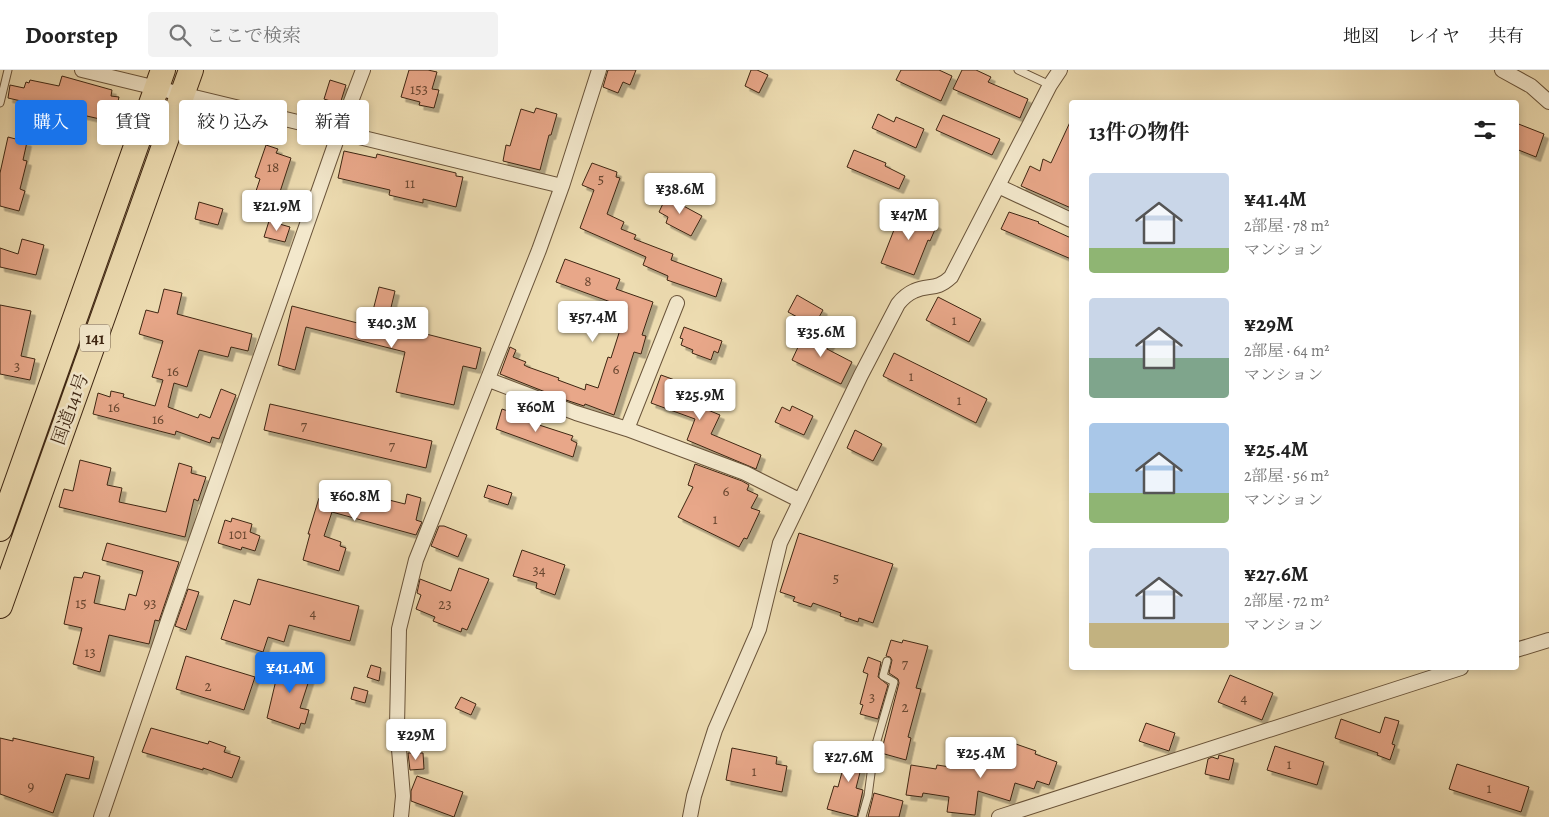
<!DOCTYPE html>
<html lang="ja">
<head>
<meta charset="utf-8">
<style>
  body { margin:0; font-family:Alegreya,"Noto Serif JP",serif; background:#f2f2f2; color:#222; height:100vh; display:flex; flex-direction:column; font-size:19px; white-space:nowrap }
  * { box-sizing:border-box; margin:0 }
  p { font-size:16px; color:#767676 }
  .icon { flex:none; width:28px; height:28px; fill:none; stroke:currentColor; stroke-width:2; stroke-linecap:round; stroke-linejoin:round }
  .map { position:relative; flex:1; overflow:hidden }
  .sheet { position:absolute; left:1069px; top:30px; width:450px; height:570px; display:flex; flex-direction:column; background:#fff; border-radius:5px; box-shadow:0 2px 8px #0003 }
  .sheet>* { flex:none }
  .banner { position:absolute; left:15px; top:30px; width:475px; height:45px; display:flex; gap:10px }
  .price { position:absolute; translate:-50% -42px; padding:0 11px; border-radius:5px; background:#fff; color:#222; font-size:16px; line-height:32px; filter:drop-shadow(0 1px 2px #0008) }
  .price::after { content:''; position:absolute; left:50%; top:30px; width:15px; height:11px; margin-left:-8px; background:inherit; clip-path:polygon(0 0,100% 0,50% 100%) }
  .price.selected { background:#1a73e8; color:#fff }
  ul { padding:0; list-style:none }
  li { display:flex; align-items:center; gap:15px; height:125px; padding:0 20px }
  li span { display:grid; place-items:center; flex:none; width:140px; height:100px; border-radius:5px; color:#555 }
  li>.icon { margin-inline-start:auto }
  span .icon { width:60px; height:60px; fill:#fffc; stroke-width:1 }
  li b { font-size:21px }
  h2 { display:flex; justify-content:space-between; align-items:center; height:60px; padding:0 20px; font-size:21px }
  .tag { padding:0 18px; border-radius:5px; background:#fff; box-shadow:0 2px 8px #0003; font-size:18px; line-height:45px }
  .tag.selected { background:#1a73e8; color:#fff }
  header { display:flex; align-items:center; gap:30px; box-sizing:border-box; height:70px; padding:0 25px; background:#fff; border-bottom:1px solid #e0e0e0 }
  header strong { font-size:24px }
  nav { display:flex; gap:28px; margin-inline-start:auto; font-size:18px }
  .search { width:350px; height:45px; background:#f2f2f2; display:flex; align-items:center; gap:12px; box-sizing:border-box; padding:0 18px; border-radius:5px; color:#767676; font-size:19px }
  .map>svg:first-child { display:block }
  .building { fill:#e8a789; stroke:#3e2612; filter:url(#shadow) }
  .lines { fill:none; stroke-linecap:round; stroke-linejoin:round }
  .lane-casing { stroke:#6a543a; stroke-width:9 }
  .street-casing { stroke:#6a543a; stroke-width:16 }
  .highway-casing { stroke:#3e2612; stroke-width:26 }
  .lane { stroke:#f3e8cc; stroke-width:7 }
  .street { stroke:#f3e8cc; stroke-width:14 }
  .highway { stroke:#eddcb1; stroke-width:24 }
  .labels { text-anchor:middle; stroke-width:5; stroke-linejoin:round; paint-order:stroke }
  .number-label { font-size:15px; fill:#684630 }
  .shield { fill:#f3e8cc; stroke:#74604a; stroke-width:1 }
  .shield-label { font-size:16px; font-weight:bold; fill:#3e2612 }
  .street-label { font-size:18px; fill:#3e2612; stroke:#f3e8cc }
</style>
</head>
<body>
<header>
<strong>Doorstep</strong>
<div class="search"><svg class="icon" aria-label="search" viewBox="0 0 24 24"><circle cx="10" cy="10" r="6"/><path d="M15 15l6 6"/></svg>ここで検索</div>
<nav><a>地図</a><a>レイヤ</a><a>共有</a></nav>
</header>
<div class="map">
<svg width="1549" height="747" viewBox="0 0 1549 747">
  <defs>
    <filter id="shadow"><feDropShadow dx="4.5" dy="4.5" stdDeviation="0" flood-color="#0004"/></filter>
  </defs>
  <rect width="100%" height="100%" fill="#eddcb1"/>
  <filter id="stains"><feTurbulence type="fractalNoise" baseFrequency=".004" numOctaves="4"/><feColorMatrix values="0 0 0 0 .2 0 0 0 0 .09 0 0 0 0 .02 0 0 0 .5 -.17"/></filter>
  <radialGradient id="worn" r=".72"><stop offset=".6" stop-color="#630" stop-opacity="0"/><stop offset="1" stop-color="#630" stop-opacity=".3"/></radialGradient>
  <!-- building -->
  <path class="building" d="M409,0h19l9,2 -5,17 7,1 -5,18 -15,-3 1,-3 -19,-5z
    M608,0h28l-6,15 -7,-3 -5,11 -15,-6z
    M751,0h6l11,5 -9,18 -14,-7z
    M901,0h38l13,6 -11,25 -45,-21z
    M962,0h14l15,7 -3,5 40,17 -8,19 -67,-29z
    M62,6l50,14 -1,6 8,1 -6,25 -105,-24 2,-13 14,3 2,-6 3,1 1,-3 29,6z
    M330,10l16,5 -6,19 -16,-5z
    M536,38l21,6 -6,21h-2l-9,35 -37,-9 3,-16 4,1 11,-37 13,4z
    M878,44l16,8 2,-5 28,12 -8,19 -44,-20z
    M943,45l57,24 -8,16 -56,-25z
    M1071,50v88l-50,-22 9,-20 10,5 3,-12 8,4z
    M1516,53l28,11 -8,23 -20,-8z
    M8,67l19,5 -4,18 4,1 -7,28 5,2 -6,20 -19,-5v-33z
    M266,75l12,4 -2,4 15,5 -13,40 -22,-7 4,-12 -5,-2z
    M854,80l32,13 -1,3 20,10 -6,13 -52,-22z
    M344,81l32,7 1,-4 79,19v3l7,1 -7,30 -33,-8v4l-34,-8 1,-5 -52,-12z
    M592,93l25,9 -1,5 4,1 -13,36 17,8 -3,7 15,6 -2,4 39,15 -2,6 51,19 -6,18 -49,-17 1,-4 -25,-11 3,-8 -66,-29 14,-38 -12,-5z
    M668,123l12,6 -2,4 24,13 -11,20 -25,-13 2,-6 -9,-5z
    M199,132l24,7 -5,16 -23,-6z
    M903,137l29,11 -1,3 6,4 -7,16 -2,-1 -14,35 -33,-12z
    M1009,142l30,10 -1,1 33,15v21l-70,-30z
    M269,151l21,6 -5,15 -21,-5z
    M22,169l22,6 -8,30 -36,-8v-19l18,6z
    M565,189l55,20 -4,10 37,13 -11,33 4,1 -5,18 -7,-2 -20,63 -29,-11 -1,2 -21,-7 -63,-25 10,-27 6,3 -3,7 13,5 -2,3 4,2 31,11 -1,2 27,10 1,-6 12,4 10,-31 3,1 16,-50 -71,-26z
    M379,217l16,4 -8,33 94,24 -5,21 -13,-3 -9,39 -58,-13 9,-40 -99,-25 -11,43 -17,-5 14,-59 77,20z
    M164,219l18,4 -5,21 75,20 -4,17 -17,-4 -3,10 -29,-7 -12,37 -13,-4 -6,24 30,11 2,-4 10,4 11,-29 15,6 -17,44 -7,-2 -2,6 -34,-12 -1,4 -82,-21 5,-21 12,4 1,-6 13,3 -1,3 32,9 8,-26 -11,-3 11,-36 -24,-7 7,-24 12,3z
    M797,225l26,15 -9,16 -26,-14z
    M938,227l43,22 -12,23 -43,-22z
    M0,235l31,6 -10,45 14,3 -5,21 -30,-6z
    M684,257l38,14 -4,12 -4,-2 -3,9 -19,-7 1,-3 -12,-5 2,-6 -3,-1z
    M806,260l25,12 -4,7 25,13 -11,22 -49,-24z
    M894,283l93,46 -11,24 -93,-47z
    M661,305l36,13 -6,15 29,12 -9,19 50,21 -5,14 -69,-29 8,-21 -44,-16z
    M270,334l162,37 -6,27 -162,-38z
    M792,336l21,10 -9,19 -29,-13 7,-15 8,4z
    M502,339l32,11 -1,3 40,13 -2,4 6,3 -4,14 -77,-28z
    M855,360l27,14 -9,17 -26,-13z
    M80,390l31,8 -4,17 15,3 -3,14 47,10 13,-49 13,4 -1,6 15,4 -8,24 -4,-2 -9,38 -126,-30 5,-18 9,2z
    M695,394l47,17 7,4 -2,5 11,5 -7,13 9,3 -13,28 -3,-1 -5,9 -61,-30 15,-30 -5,-2z
    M331,415l26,6 -2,5 33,9 1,-5 16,4 2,-10 14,4 -5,22 6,2 -6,13 -84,-23 -8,24 17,6 -1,4 6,2 -7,23 -36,-11 7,-26h-2l11,-36 7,3z
    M488,415l24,8 -4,12 -24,-8z
    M232,448l20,6 -2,8 10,4 -5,15 -13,-4 -1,3 -23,-7 7,-23 6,2z
    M439,456h5l23,9 -9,22 -27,-11z
    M799,463l94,31 -20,59 -14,-5 -1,4 -18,-6 1,-3 -28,-10 -2,4 -18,-6 2,-4 -15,-5z
    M107,473l72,19 -20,59 -4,-1 -6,24 -40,-9 -9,37 -27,-8 9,-36 -18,-4 10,-47 8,1 2,-6 16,4 -6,27 31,7 4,-16 7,2 7,-25 -41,-11z
    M522,480l43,15 -10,30 -19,-7 1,-5 -24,-7z
    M459,498l30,11 -22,51 -5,-2 -1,4 -28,-11 2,-4 -19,-8 5,-14 -4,-2 3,-14 31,12z
    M258,509l101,27 -9,35 -61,-16 -5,17 -16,-5 -5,15 -42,-13 13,-39 16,5z
    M188,519l11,3 -13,38 -11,-4z
    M891,570l11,3 1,-3 25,6 -12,42 5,1 -13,48 3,1 -5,22 -25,-7 18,-70 -1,-4 -9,-6 3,-13 -2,-3 -4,-1z
    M186,586l69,21 -11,33 -68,-21z
    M868,587l13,5 -3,15 10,8 -10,34 -18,-5 3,-9 -3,-1 8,-30 -5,-2z
    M281,589l32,9 -13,40 9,2 -4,14 -4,-1 -2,6 -32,-11z
    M371,595l10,3 -2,13 -12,-4z
    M1230,605l43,18 -11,27 -44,-18z
    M354,617l14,4 -3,12 -14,-4z
    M461,627l15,7 -5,11 -16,-7z
    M1385,647l14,4 -7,23 3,1 -5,15 -13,-5 1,-2 -43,-15 6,-19 39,14z
    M1146,653l29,10 -6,18 -30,-10z
    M151,658l57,16 1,-3 17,6 -2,5 16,5 -8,21 -29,-10v2l-61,-18z
    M0,668l13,3v-3l81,19 -5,22 -23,-5 -13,39 -53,-19z
    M1013,673l23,8 -1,3 22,8 -8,23 -12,-4 -3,8 -19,-6 -5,18 -32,-10 -3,24 -28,-3 2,-15 -26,-4 -1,4 -16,-2 5,-30 25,4 1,-4 20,3 3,-12 46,9z
    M846,674l20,5 -10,39 7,2 -6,27 -30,-8 7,-23 4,1 7,-26 -4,-1z
    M1275,676l49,16 -7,23 -50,-15z
    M732,678l45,9 -1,7 11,2 -5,26 -56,-12z
    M408,683h15l1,16 -14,1z
    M1219,685l15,4 -5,21 -24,-6 3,-15 4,-2 6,2z
    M1457,694l72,23 -8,25 -72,-23z
    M417,706l46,16 -9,25 -43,-16v-10z
    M874,723l29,8 -4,16h-31z"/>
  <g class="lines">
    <!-- lane casing -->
    <g class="lane-casing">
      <path id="lane" d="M1018,0l32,15
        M0,33l8,-33
        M862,747l6,-21 6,-45 20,-69 -11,-6 4,-15"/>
    </g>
    <!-- street casing -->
    <g class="street-casing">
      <path id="street" d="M82,0l480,116
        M1502,0l29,16 18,16
        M998,116l73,34
        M489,310l87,33 51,16 118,44 54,27
        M627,359l50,-126
        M1516,580l33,-10
        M101,747l70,-205 168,-479 24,-63
        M401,747l2,-21 -6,-70 2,-97 17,-69 123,-310 23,-64 37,-116
        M690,747l4,-21 21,-66 44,-101 21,-86 81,-168 37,-71c4,-5 9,-10 16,-13 15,-7 22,0 37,-14l99,-192 10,-15
        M999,747l462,-149"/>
    </g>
    <!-- highway casing -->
    <g class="highway-casing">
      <path id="highway" d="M0,459l163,-459
        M0,536l191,-536"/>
    </g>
    <!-- lane -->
    <use href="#lane" class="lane"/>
    <!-- street -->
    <use href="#street" class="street"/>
    <!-- highway -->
    <use href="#highway" class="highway"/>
  </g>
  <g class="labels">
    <!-- number labels -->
    <g class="number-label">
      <text x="419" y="24">153</text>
      <text x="273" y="102">18</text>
      <text x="601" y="114">5</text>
      <text x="410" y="118">11</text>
      <text x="588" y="216">8</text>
      <text x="954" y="255">1</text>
      <text x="17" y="301">3</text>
      <text x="616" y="304">6</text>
      <text x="173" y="306">16</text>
      <text x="911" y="311">1</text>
      <text x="959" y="335">1</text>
      <text x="114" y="342">16</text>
      <text x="158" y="354">16</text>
      <text x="304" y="361">7</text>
      <text x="392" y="381">7</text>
      <text x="726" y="426">6</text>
      <text x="715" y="454">1</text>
      <text x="238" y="469">101</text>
      <text x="539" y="505">34</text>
      <text x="836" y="513">5</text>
      <text x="81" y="538">15</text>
      <text x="150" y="538">93</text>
      <text x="445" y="539">23</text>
      <text x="313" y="548">4</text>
      <text x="90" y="587">13</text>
      <text x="905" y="599">7</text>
      <text x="208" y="621">2</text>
      <text x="872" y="632">3</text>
      <text x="1244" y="633">4</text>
      <text x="905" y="642">2</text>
      <text x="1289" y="699">1</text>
      <text x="754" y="706">1</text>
      <text x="31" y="721">9</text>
      <text x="1489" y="723">1</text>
    </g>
    <!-- shield labels -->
    <rect class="shield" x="80" y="254.5" width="30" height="27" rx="4"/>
    <g class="shield-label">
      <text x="95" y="274">141</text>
    </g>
    <!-- street labels -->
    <g class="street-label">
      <text transform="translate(70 339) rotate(-70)" y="6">国道141号</text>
    </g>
  </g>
  <rect width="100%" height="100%" filter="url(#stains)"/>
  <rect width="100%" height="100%" fill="url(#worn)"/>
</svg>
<b class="price" style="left:680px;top:145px">¥38.6M</b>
<b class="price" style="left:277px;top:162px">¥21.9M</b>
<b class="price" style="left:909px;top:171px">¥47M</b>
<b class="price" style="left:593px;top:273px">¥57.4M</b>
<b class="price" style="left:392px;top:279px">¥40.3M</b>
<b class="price" style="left:821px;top:288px">¥35.6M</b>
<b class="price" style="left:700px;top:351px">¥25.9M</b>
<b class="price" style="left:536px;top:363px">¥60M</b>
<b class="price" style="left:355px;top:452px">¥60.8M</b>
<b class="price selected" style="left:290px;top:624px">¥41.4M</b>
<b class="price" style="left:416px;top:691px">¥29M</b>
<b class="price" style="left:981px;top:709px">¥25.4M</b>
<b class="price" style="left:849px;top:713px">¥27.6M</b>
<div class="banner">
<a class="tag selected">購入</a>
<a class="tag">賃貸</a>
<a class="tag">絞り込み</a>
<a class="tag">新着</a>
</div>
<section class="sheet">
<h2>13件の物件<svg class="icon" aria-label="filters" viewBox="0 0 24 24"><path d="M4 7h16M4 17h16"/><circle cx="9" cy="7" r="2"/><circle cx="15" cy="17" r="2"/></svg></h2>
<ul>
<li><span style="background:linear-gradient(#c9d6e8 75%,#8fb573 0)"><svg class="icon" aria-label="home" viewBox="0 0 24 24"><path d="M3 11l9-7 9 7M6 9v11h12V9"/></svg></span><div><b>¥41.4M</b><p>2部屋 · 78 m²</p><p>マンション</p></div></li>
<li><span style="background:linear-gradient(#c9d6e8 60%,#7fa58c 0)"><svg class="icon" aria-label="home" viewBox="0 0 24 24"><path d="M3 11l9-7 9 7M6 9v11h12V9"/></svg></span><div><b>¥29M</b><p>2部屋 · 64 m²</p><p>マンション</p></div></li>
<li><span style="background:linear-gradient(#a9c7e8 70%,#8fb573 0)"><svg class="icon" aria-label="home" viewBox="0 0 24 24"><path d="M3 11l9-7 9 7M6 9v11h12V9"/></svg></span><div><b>¥25.4M</b><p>2部屋 · 56 m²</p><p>マンション</p></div></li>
<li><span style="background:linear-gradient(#c9d6e8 75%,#c2b280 0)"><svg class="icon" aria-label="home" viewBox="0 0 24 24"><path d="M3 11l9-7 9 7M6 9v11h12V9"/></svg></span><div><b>¥27.6M</b><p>2部屋 · 72 m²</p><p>マンション</p></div></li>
</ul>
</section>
</div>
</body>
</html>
